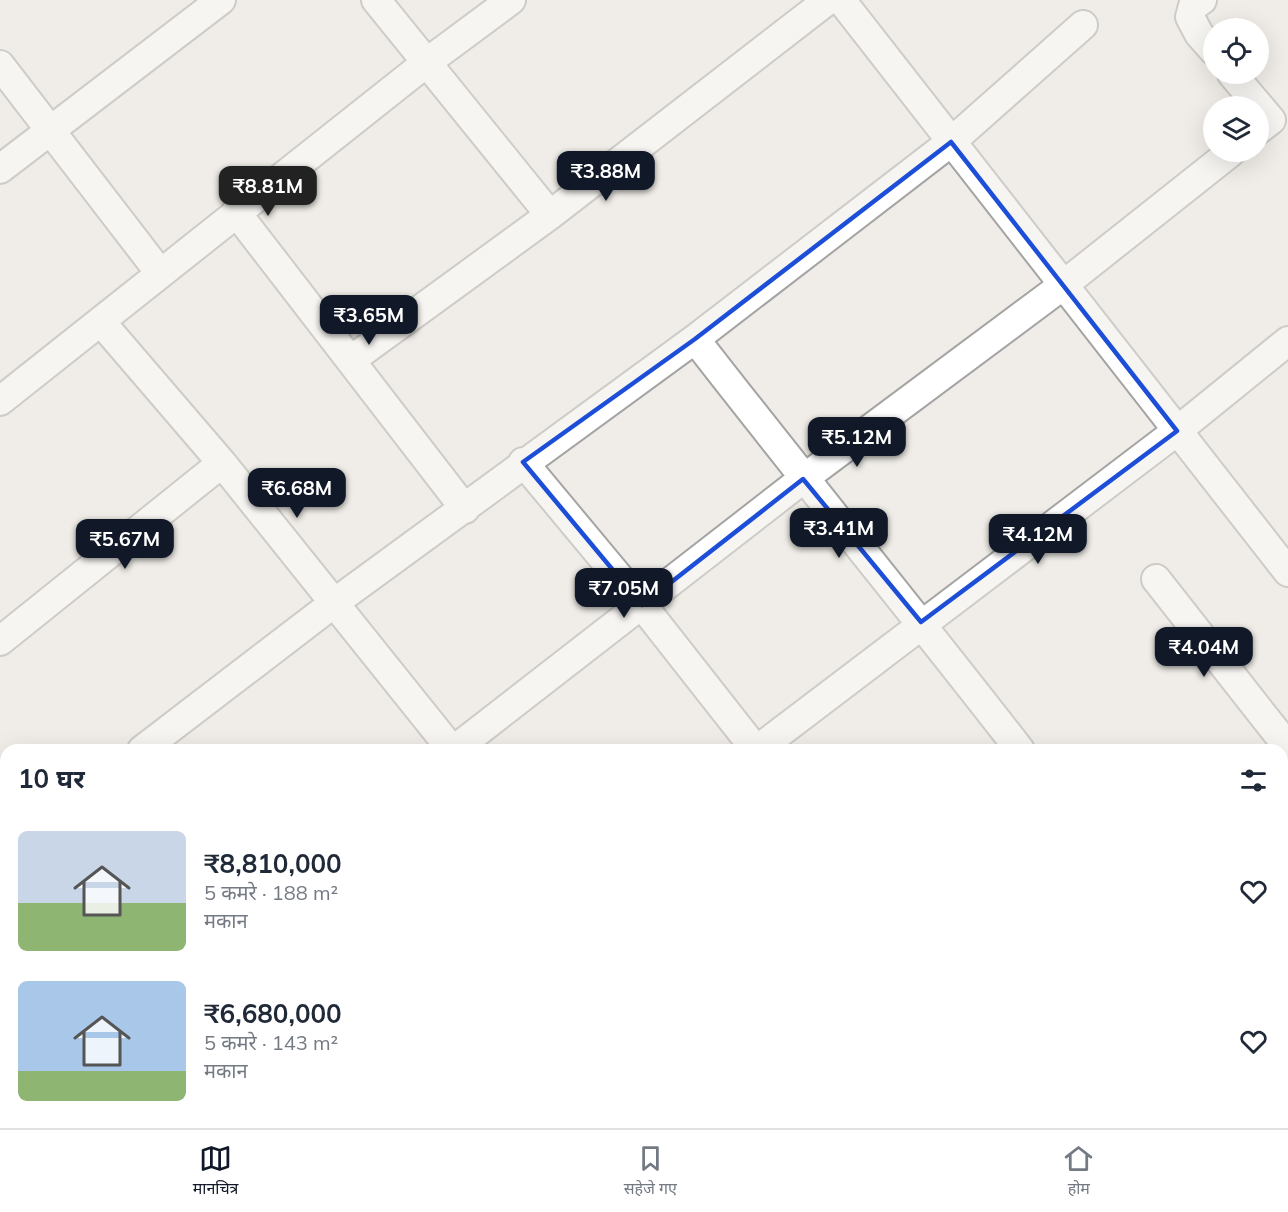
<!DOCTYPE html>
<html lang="hi">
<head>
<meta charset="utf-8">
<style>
  body { margin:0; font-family:Mulish,"Noto Sans Devanagari",sans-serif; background:#f2f2f3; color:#1f2937; height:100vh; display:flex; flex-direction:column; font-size:22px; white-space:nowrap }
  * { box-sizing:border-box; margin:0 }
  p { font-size:20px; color:#747a83 }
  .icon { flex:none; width:33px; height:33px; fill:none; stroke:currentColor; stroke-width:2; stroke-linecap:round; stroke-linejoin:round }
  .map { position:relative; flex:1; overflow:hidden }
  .drawer { position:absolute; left:0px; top:744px; width:1288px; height:384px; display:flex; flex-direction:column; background:#fff; border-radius:18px 18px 0 0; box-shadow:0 6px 24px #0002 }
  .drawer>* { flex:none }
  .tools { position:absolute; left:1203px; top:18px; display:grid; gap:12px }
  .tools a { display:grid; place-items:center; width:66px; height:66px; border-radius:50%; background:#fff; box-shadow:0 6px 24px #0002; font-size:30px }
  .price { position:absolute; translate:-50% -51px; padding:0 14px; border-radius:12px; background:#111827; color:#fff; font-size:20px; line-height:39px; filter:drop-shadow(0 2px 3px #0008) }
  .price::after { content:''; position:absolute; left:50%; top:36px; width:18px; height:14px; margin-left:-9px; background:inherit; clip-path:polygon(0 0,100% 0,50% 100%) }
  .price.on { background:#222; color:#fff }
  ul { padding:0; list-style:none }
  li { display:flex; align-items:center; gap:18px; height:150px; padding:0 18px }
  li span { display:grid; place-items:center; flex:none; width:168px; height:120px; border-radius:9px; color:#555 }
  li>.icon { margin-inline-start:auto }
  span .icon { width:72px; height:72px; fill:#fffc; stroke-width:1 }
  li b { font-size:26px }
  h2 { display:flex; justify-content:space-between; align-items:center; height:72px; padding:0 18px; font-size:26px }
  .menu { display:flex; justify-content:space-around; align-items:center; height:84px; border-top:2px solid #e0e1e3; background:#fff; font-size:16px; color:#747a83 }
  .menu a { display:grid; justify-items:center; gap:3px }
  .menu .on { color:#111827 }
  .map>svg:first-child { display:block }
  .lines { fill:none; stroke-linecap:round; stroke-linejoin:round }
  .minor-casing { stroke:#a4a4a4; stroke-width:32 }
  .minor { stroke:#fff; stroke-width:28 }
  .marked { fill:none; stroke:#1d4ed8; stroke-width:4.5; stroke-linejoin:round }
</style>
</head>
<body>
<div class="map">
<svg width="1288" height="1128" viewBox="0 0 1288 1128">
  <rect width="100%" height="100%" fill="#f0ede8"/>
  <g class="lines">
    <!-- minor casing -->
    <g class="minor-casing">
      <path id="minor" d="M376,0l174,215
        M841,0l447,572
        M1202,0l-9,6 -3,11 9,17 15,17
        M0,65l160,208
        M1232,74l39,46 -13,10
        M0,169l221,-169
        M236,212l229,297
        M101,322l121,141 230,287
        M695,339c107,138 218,273 325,411
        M351,360l199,-145 278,-215
        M0,401l426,-338 85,-63
        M523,462l119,143 114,145
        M1156,579l132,168
        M0,641l222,-178
        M142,750l192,-147 361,-264 256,-197 132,-117
        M454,750l349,-271 259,-193 169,-134
        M757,750l420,-319 111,-90
        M1282,805l6,-5
        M0,848l6,8
        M0,987l6,7
        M1282,989l6,-4
        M0,1120l6,8
        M217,1122l5,6
        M346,1122l5,6
        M521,1122l5,6
        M735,1122l4,6
        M282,1128l8,-6
        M904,1128l7,-6
        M1090,1128l8,-6
        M1286,1128l2,-2"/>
    </g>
    <!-- minor -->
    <use href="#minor" class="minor"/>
  </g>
  <!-- marked area -->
  <path d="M0 0H1288V1128H0ZM951,142l226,289 -256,191 -118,-143 -161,126 -119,-143 172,-123z" fill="#f0ede8" fill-opacity=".55" fill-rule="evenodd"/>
  <path class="marked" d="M951,142l226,289 -256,191 -118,-143 -161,126 -119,-143 172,-123z"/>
</svg>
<div class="tools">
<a><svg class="icon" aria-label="locate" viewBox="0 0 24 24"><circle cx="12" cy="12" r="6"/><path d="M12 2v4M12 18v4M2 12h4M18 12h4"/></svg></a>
<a><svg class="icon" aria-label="layers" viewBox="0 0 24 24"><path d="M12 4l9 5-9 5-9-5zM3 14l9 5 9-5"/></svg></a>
</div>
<b class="price" style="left:606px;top:202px">₹3.88M</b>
<b class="price on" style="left:268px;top:217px">₹8.81M</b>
<b class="price" style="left:369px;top:346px">₹3.65M</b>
<b class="price" style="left:857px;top:468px">₹5.12M</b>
<b class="price" style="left:297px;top:519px">₹6.68M</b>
<b class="price" style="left:839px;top:559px">₹3.41M</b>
<b class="price" style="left:1038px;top:565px">₹4.12M</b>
<b class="price" style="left:125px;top:570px">₹5.67M</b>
<b class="price" style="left:624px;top:619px">₹7.05M</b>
<b class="price" style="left:1204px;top:678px">₹4.04M</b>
<section class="drawer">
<h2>10 घर<svg class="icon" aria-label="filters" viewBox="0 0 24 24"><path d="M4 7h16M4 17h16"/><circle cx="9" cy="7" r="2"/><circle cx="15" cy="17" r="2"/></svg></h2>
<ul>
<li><span style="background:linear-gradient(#c9d6e8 60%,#8fb573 0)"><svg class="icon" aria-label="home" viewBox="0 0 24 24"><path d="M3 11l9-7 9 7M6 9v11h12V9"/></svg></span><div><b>₹8,810,000</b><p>5 कमरे · 188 m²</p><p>मकान</p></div><svg class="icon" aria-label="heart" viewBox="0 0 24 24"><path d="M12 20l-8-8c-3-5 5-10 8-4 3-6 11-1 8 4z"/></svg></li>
<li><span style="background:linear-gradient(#a9c7e8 75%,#8fb573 0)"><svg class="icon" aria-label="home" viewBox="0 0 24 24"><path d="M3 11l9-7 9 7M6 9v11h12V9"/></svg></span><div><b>₹6,680,000</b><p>5 कमरे · 143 m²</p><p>मकान</p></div><svg class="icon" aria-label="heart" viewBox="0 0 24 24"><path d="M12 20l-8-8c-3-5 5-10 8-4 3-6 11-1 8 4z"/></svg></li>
</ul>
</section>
</div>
<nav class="menu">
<a class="on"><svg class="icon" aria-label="map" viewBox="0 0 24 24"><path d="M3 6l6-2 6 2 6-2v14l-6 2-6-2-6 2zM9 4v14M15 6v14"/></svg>मानचित्र</a>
<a><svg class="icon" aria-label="saved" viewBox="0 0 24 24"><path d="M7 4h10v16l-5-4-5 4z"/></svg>सहेजे गए</a>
<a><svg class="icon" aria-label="home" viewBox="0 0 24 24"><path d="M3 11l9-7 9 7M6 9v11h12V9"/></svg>होम</a>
</nav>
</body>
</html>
